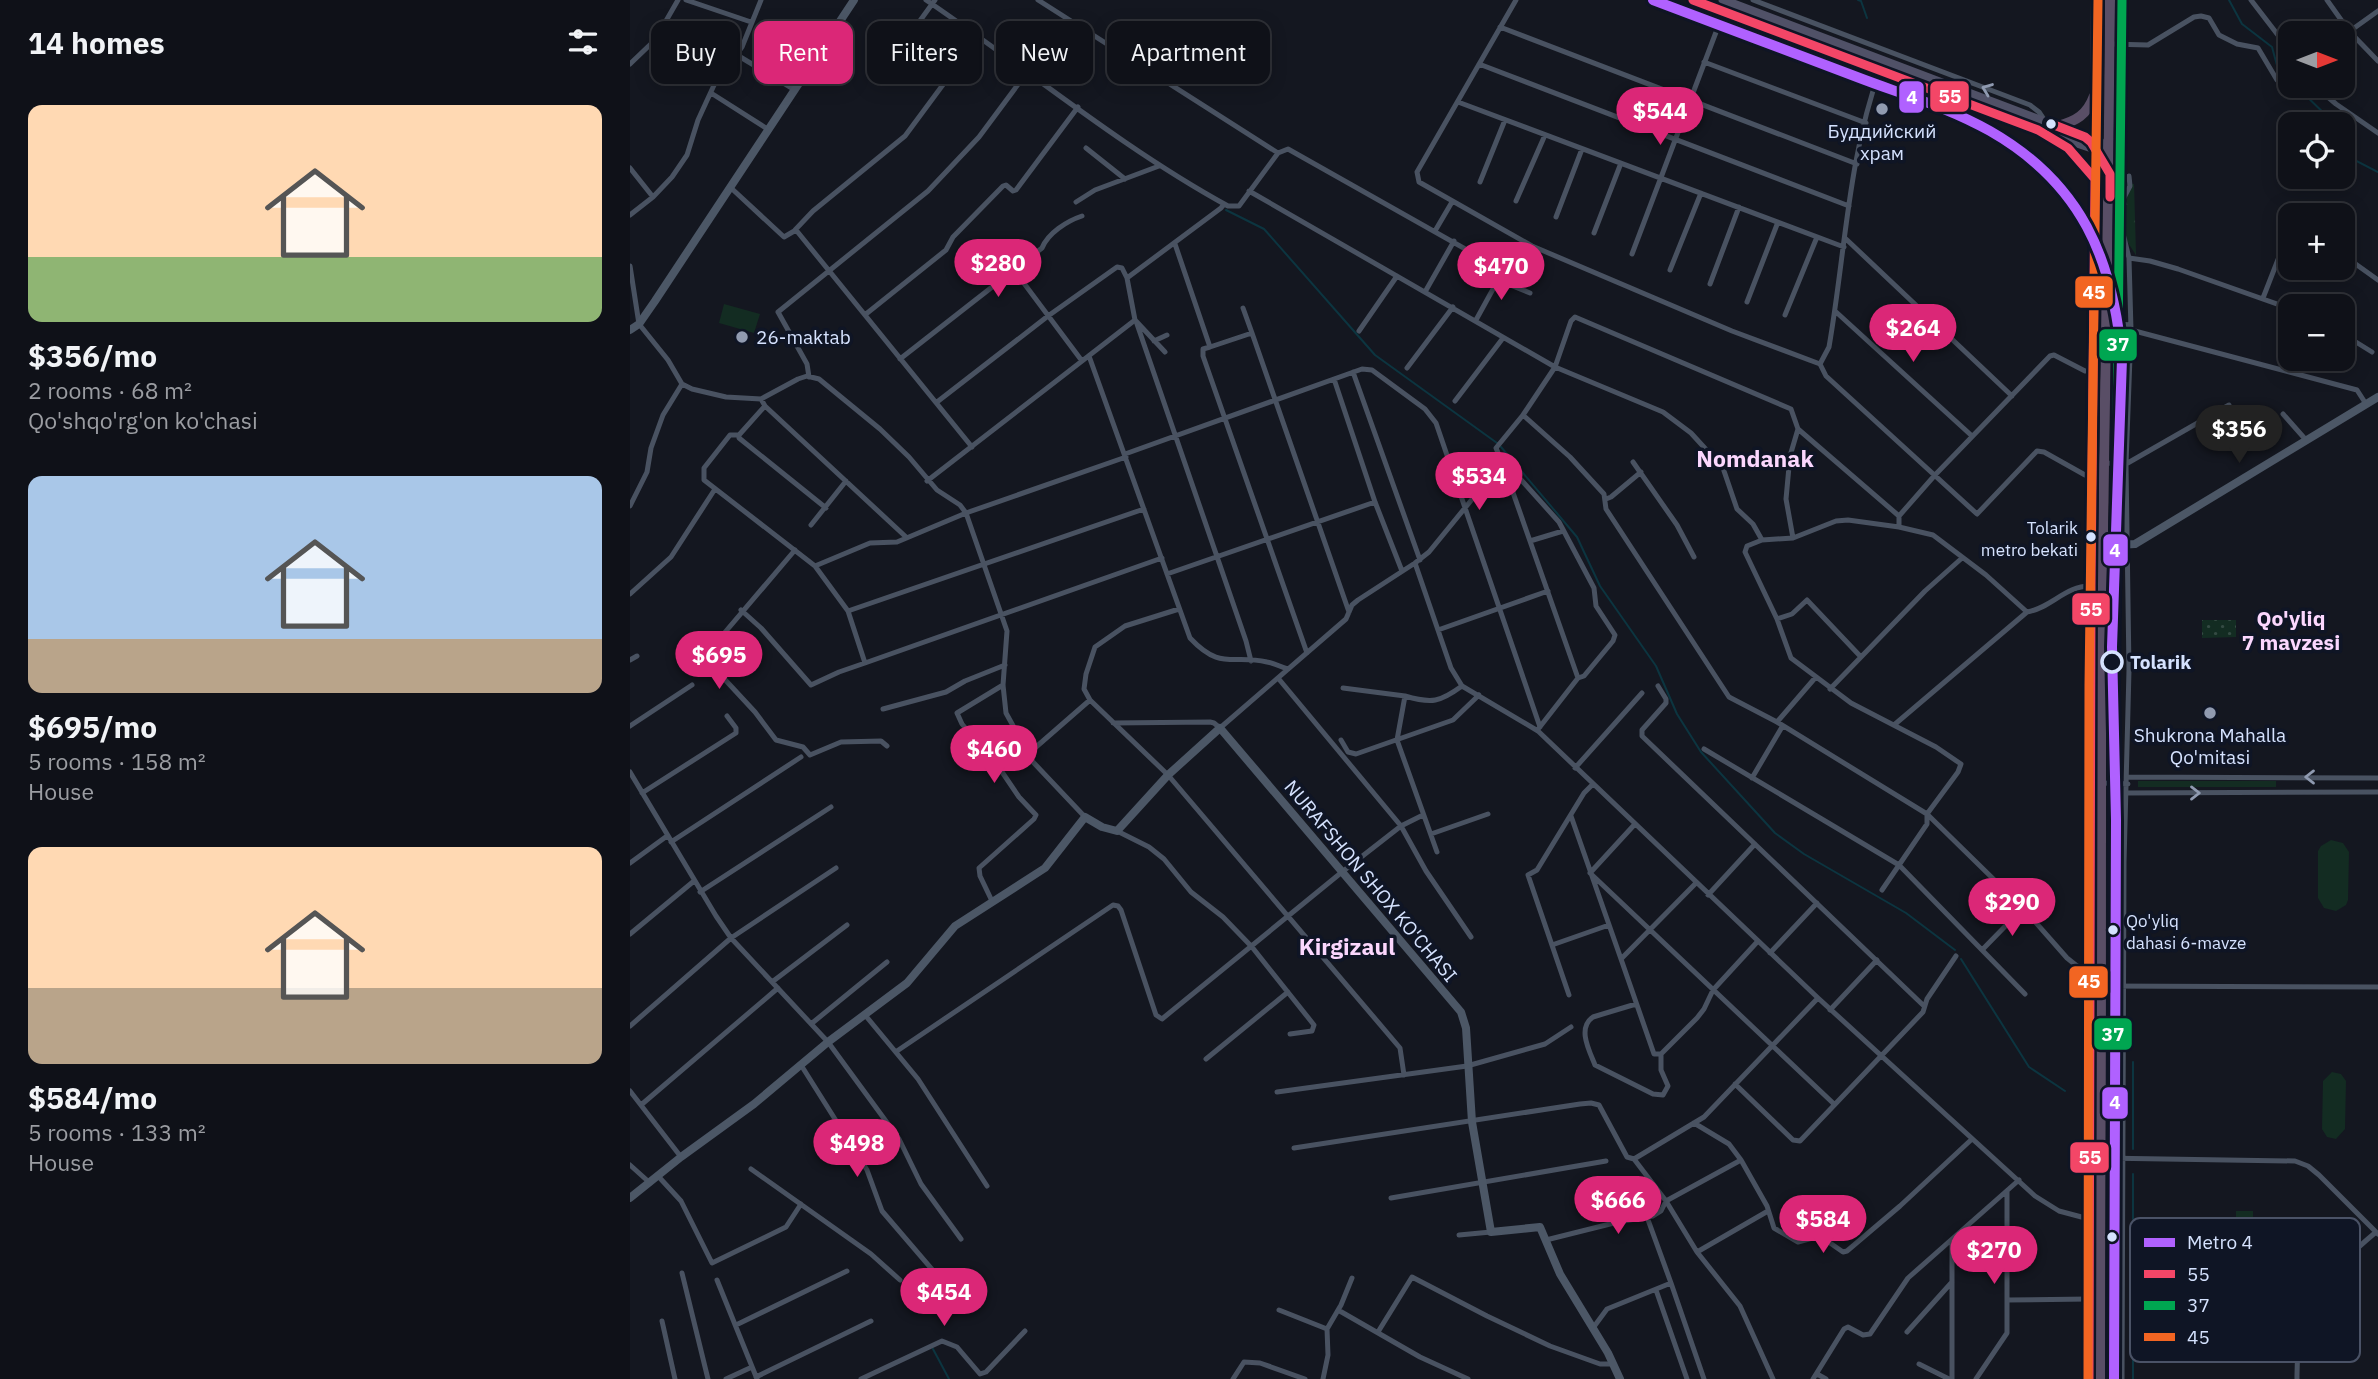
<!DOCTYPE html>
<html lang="en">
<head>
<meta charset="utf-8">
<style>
  body { margin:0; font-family:"IBM Plex Sans",sans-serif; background:#1d1f25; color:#f1f3f6; height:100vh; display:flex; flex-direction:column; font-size:26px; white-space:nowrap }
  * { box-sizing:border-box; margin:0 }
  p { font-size:23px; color:#9b9da2 }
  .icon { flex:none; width:38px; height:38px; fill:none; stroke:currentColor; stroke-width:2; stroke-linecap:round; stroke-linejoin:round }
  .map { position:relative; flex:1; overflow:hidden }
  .sheet { display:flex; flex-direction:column; background:#0f1118; width:630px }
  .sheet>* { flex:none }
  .banner { position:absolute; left:21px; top:21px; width:665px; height:63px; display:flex; gap:14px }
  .needle { width:46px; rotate:90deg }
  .fabs { position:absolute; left:1648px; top:21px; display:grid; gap:14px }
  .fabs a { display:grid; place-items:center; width:77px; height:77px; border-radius:14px; background:#0f1118; box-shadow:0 4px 18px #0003,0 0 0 2px #2f3137; font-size:35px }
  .price { position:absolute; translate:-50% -60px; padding:0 16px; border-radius:24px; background:#db2777; color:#fff; font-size:23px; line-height:46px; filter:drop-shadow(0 2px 4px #0008) }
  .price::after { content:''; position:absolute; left:50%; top:42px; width:21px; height:16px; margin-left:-10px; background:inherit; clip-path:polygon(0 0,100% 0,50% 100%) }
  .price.selected { background:#222; color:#fff }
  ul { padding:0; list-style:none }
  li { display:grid; align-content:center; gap:14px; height:371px; padding:0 28px }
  li span { display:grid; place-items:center; height:217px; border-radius:14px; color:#555 }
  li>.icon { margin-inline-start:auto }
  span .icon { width:126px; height:126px; fill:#fffc; stroke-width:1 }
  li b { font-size:30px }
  h2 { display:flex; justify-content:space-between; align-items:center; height:84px; padding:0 28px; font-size:30px }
  .pill { padding:0 24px; border-radius:14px; background:#0f1118; box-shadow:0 4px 18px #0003,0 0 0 2px #2f3137; font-size:24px; line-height:63px }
  .pill.selected { background:#db2777; color:#fff }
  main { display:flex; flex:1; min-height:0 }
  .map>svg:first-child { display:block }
  .green { fill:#132c22 }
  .forest { fill:url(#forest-firs) }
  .park { fill:url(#park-dots) }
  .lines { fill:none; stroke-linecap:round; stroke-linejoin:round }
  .stream { stroke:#0c3540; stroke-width:2 }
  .street { stroke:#495261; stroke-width:5 }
  .secondary { stroke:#4c5766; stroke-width:8 }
  .primary { stroke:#505167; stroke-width:9 }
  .highway { stroke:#594e66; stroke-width:10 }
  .bus-1-casing { stroke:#0f1525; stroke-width:14 }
  .bus-2-casing { stroke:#0f1525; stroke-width:14 }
  .bus-3-casing { stroke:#0f1525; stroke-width:14 }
  .bus-1 { stroke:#f34667; stroke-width:9 }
  .bus-2 { stroke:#00a651; stroke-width:9 }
  .bus-3 { stroke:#f26522; stroke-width:9 }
  .metro-1-casing { stroke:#0f1525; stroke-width:16 }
  .metro-1 { stroke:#b061ff; stroke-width:10 }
  .oneway { stroke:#8f9ab0 }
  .poi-dot { fill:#919bb0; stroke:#0f1525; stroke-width:2.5 }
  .bus-dot { fill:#d5e2fe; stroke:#0f1525; stroke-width:2.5 }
  .stop-dot { fill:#0f1525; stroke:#d5e2fe; stroke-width:3.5 }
  .labels { text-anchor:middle; stroke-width:7; stroke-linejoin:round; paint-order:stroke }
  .bus-label { font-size:17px; fill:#d5e2fe; stroke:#0f1525; text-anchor:end }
  .poi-label { font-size:19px; fill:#d5e2fe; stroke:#0f1525 }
  .stop-label { font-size:19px; font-weight:bold; fill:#d5e2fe; stroke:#0f1525; text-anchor:start }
  .street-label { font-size:19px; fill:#d5e2fe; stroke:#0f1525 }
  .neighbourhood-label { font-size:21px; font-weight:bold; fill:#fbd7fe; stroke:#0f1525 }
  .quarter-label { font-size:23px; font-weight:bold; fill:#fbd7fe; stroke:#0f1525 }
  .key { fill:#0f1525; stroke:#4a5266; stroke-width:2 }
  .key-label { font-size:19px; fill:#d5e2fe }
  .line-badge { stroke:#0f1525; stroke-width:2.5 }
  .badge-label { font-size:19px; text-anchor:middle; font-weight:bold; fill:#fff }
</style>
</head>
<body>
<main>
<section class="sheet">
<h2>14 homes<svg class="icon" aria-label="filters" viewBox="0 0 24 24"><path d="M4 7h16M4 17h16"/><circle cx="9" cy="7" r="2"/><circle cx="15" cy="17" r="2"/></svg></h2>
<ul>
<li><span style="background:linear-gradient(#ffd9b3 70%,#8fb573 0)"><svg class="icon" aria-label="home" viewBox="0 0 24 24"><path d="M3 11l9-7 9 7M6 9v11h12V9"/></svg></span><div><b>$356/mo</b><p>2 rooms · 68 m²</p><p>Qo'shqo'rg'on ko'chasi</p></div></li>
<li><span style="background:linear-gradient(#a9c7e8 75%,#b9a48a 0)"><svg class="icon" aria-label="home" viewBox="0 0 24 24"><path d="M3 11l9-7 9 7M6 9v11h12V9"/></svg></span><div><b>$695/mo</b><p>5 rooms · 158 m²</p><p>House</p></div></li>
<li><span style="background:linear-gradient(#ffd9b3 65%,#b9a48a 0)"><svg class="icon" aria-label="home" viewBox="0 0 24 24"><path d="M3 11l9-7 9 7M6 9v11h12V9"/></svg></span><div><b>$584/mo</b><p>5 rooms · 133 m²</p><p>House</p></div></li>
</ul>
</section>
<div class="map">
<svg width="1748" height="1379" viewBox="0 0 1748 1379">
  <defs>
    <pattern id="forest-firs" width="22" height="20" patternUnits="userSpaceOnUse" patternTransform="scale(1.75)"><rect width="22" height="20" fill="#132c22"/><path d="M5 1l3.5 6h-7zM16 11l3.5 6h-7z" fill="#344a43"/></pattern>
    <pattern id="park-dots" width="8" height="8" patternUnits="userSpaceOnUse" patternTransform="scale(1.75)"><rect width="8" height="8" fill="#132c22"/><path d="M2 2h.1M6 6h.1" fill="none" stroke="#344a43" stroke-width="1.8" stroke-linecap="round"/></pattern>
  </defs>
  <rect width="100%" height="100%" fill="#141720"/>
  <!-- green -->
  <path class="green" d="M94,304l36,10 -6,19 -35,-10z
    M1508,781h138v6h-138z
    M1701,840l12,3 6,9 -1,48 -2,5 -10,6 -12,-3 -6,-10v-47l3,-5z
    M1702,1072l9,2 5,7 -1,48 -9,10 -9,-2 -5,-8 1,-48z
    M1606,1211h17v33h-17z"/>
  <!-- forest -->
  <path class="forest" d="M1489,183l15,1 2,71 -17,-26 -2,-41z"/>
  <!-- park -->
  <path class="park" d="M1572,620h34v17l-34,1z"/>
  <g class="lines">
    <!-- stream -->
    <path class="stream" d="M1228,0l3,1 6,17
      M1599,0l13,24 30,23 6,22 13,12
      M1666,86l39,38
      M1713,154l35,18
      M596,210l38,19 111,126 122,88
      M871,447l76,90 23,49 56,80 21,48 24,38 74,81 29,21 102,59 49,37
      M1331,959l68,108 36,24
      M1503,1149v-87
      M1503,1219v-45
      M1503,1301v78
      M303,1349l16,30"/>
    <!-- street -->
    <path class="street" d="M56,0l65,22
      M296,0c100,68 196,148 302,206h11l39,-53 10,-4 211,119
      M408,0l240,153
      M886,0l-99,172 2,10 113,64 200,85 88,33
      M1123,0l277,105 9,7 6,9
      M1621,0l40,52
      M1697,0l22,31 29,30
      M870,27l357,137
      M1713,36l35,-25
      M1480,44l38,1 46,-28 7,-1 8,2 10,17 18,9 21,4 19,32
      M107,55l58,35
      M1074,62l162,61
      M0,64l25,-24 23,-40
      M849,64l370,142
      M1250,70c-32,88 -35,185 -51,277l-9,17 6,12 151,138 60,-63 7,1 41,23h7
      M252,73l53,-73
      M1685,86l21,18 42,29
      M81,93l58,37
      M828,102l386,145
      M456,148l39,31
      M0,168l23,29
      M850,182l25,-62
      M100,187l54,50 12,-7 176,217
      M619,191l306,176 108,45 28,21 32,35 14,41 16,15 9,16 31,-2 43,-17 12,-1 51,7 34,8 53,40 41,37
      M886,201l29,-66
      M446,202l19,-12 64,-24
      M0,215l23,-18 19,-20 15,-22 11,-35 17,-37 27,-36 19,-47
      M926,217l26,-68
      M165,230l18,-19 92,-75 74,-100
      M805,231l17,-29
      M964,233l27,-70
      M1216,239l166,157
      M545,244l35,103 -7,2v7l104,297
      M1002,254l92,-243
      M1713,255l35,25
      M1499,258l21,3 28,8 113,40
      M0,266l9,58 29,36 14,24 10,5 34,8 35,2 37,-20 9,-3 12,3 61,50 29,28 28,33 23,15 6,8 41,118 -4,54 3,28 27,49 52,55
      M384,270l68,91
      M1040,270l31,-77
      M1080,284l29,-77
      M795,292l29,-51
      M1633,298l23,-59 5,-6
      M1117,302l31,-80
      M613,308l9,25
      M1205,311l137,125
      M236,314l80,-64 7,-13 50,-51 3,-1 7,6 3,-1 62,-83
      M1155,315l32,-78
      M505,320l-8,-42 94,-70 3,-4
      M846,320l22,-40 32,13
      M1477,323l24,2
      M507,324l109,317 5,20
      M1501,330l226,60 9,14
      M729,331l38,-55
      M1713,334l29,18
      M524,341l13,-6
      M580,347l42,-14 97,279
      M459,356l101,282c31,33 42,16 77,24 7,1 14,5 21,7
      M270,359l142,-111c6,-15 25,-27 40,-32
      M777,368l46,-61
      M723,372l67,188
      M179,377l-2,-13 -29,-52 150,-121 51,-54 49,-66
      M704,379l41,123 27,69
      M131,399l4,7 141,131
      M825,401l48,-63
      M307,402l111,-86 69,-49 5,1 5,10
      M135,406l-26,29v3l87,70
      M1653,414l23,26
      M893,415l47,42 34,37 2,15 123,188 48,25 150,92 96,94 44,50 10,8 13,4
      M1168,429l101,87
      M109,435h-9l-26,33v12l111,86 33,45 17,52 -26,9 -28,13 -50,-57 -20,-18
      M495,454l237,-85 10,1 53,39 11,14 104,304
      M871,460l4,2 54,60 35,66 2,18 19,29 -2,6 -29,35 -6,2
      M1003,462l44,63 17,32
      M1474,463l22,1 103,-59
      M870,465l10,19 68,194 -39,50
      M297,481l208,-161 30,32
      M976,499l5,-2 30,-25
      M0,506l17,-34 4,-24 12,-33 19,-31
      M181,525l35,-44
      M1269,527v-11l36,-41 115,-119 4,-1 31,16h8
      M1132,540l-15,6 -2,6 32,67 14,39 60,45 85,44 25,17 -3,8 -31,42v10l-45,66
      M900,541l33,-10
      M165,550l-91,107 51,55 21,28 27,7 7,8 31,-13 40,-1 6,5
      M785,563l36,105 11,18 76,45 280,267 217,198 24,15 30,8
      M185,566l55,-23 27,-1 69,-29 160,-56
      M537,574l208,-72
      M0,594l41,-37 44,-68
      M549,609l-54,17 -30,21 -9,27 -2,15 6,11 78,75 232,273 4,27
      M218,611l296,-102
      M1147,619l15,-5 15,-14 54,57
      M808,630l110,-39
      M0,660l7,-4
      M235,663l297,-105
      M648,678l123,148 25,45 45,66
      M1028,686l8,13v4l-24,27v6l282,270
      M713,688l62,8 -8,44 40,112
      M1200,689l95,-98 37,-33
      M775,696c27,8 35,6 57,-10
      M253,709l63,-17 19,-11 40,-16
      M1147,722l38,-44
      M483,723l97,-1 4,1 6,5 126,-109 6,-14 6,-5 57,-37 14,-11 71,-87 1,-5 -5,-12 27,-33 32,-48 16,-46 4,-4 216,92 7,20 -8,27 -4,43 7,39
      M1264,725l133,-113c24,-4 39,-27 64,-26
      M0,726l62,-41
      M711,740l7,12 8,2 97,-34 26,-25
      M1074,749l195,116 126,129
      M398,754l62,-54
      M945,768l67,-75
      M0,772l86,144 15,22 97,104 71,97 22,45 40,55
      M1498,777l250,1
      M1122,778l30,-51
      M1471,783l27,1
      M12,793l94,-60v-5l-9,-12
      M1497,793l251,-1
      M941,816l50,143
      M1005,824l-45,49 244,231
      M487,831l32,16 15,12 27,33 32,25 29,30 62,78 -2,6 -22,3
      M801,834l57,-20
      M41,842l130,-85
      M0,863l37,-27
      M1066,883l-75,76 33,95h7l36,-36 7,-9 9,-19 45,-49
      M70,892l131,-85
      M1078,895l47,-51
      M362,901l-12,-25 -1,-8 55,-49 2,-4 -17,-18 -19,-28 -38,-45 -5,-11 46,-28
      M0,934l64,-53
      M922,945l57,-20
      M1352,950l41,-42
      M1140,953l47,-50
      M142,982l75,-57
      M1471,986l277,1
      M939,995l-41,-120 9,-5 47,-77 9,-9
      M1006,1004l-43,13c-16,11 -4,33 2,48l58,29 10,1 5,-9 -7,-16v-16
      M1200,1010l47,-50
      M235,1015l53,64 69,107
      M181,1024l76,-62
      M0,1026l101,-88 105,-70
      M267,1051l216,-146 5,1 3,4 35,105 6,4 180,-147 59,-46 22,-11
      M576,1059l82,-67
      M171,1065l66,105 15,41 54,63
      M1105,1084l58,56 7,1 123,-129 4,-13 29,-43
      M0,1091l51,66
      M647,1092l190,-26 78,-22 26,-17
      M11,1105l137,-117
      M1064,1123l35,21 12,16
      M664,1148l286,-44 11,-1 8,2 28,52 7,2 32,42 31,51 43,54 33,73
      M1472,1158l193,3 13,5 11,9 59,59
      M1004,1159l70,-42 114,-119
      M0,1165l20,18
      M121,1169l120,85 29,26
      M28,1176l23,25 31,62 74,-36 15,-23
      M761,1198l215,-37
      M829,1235l32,-3
      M916,1240l72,-18 35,-6 8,-5 5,-10 75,-41 26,46 7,22 24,14 22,-6 23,16 4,-1 53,-45 72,-67
      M1322,1240v139
      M1067,1252l71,-41
      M52,1273l26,106
      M87,1280l40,99
      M1041,1283l33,96
      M1026,1290l31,89
      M1377,1300l82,-1
      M649,1310l48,19
      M708,1310l82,47 48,22
      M32,1321l13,58
      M106,1325l111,-54
      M963,1328l14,-19 64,-26 -24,-66
      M748,1332l34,-55 75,39 63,30 50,18h14
      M1277,1332l45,-50
      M1289,1364l30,15
      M1187,1374l9,5
      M126,1377l115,-56
      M96,1379l26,-12
      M231,1379l81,-38 15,6 23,27 6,-2 39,-41
      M603,1379l11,-17 16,1 45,16
      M693,1379l5,-24 -1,-26 14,-24 11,-27
      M1183,1379l31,-50 4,-2 15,8 7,-1 38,-56 111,-98
      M1346,1379l31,-46v-142
      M1492,1379l2,-516 5,-193 -3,-206 5,-134 -2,-72 -9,-37v-16l10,-19 -1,-10
      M1667,1379c-1,-72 27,-103 79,-147"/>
    <!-- secondary -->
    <path class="secondary" d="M0,330l9,-6 16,-23 199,-301
      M1473,546l32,-2 243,-147
      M0,1198l51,-41 73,-53 74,-62 79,-59 48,-57 90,-58 40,-51 17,10 15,4 51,-56 52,-47 241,284 5,16 6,94 19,110 49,-5 20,47 48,79 12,26"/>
    <!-- primary -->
    <path class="primary" d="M1063,0l345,130 57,19 9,-3 5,-7
      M1093,0l362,137 8,7 16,29"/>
    <!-- highway -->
    <path class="highway" d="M1428,126c18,-5 29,-11 36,-30
      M1408,130l30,18 27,31
      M1459,1379l2,-793 5,-586
      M1470,1379c2,-199 0,-397 1,-596 0,-261 8,-522 9,-783"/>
    <!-- bus-1 casing -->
    <g class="bus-1-casing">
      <path id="bus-1" d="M1063,0l345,130 30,18 27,31 -4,407 -2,793
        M1419,123l36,14 6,5 19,32v23"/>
    </g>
    <!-- bus-2 casing -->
    <g class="bus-2-casing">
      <path id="bus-2" d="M1482,1379l2,-694 8,-685"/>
    </g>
    <!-- bus-3 casing -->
    <g class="bus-3-casing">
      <path id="bus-3" d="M1458,1379l1,-694 9,-685"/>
    </g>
    <!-- bus-1 -->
    <use href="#bus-1" class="bus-1"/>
    <!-- bus-2 -->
    <use href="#bus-2" class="bus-2"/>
    <!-- bus-3 -->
    <use href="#bus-3" class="bus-3"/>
    <!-- metro-1 casing -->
    <g class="metro-1-casing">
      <path id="metro-1" d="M1023,0c68,25 136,52 204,77 44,17 91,30 133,54 91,52 123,127 132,228l-10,288 4,173 -2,559"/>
    </g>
    <!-- metro-1 -->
    <use href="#metro-1" class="metro-1"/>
  </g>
  <!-- one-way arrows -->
  <defs><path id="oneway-chevron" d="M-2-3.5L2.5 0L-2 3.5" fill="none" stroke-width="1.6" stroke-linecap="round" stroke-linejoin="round" transform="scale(1.75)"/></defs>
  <g class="oneway">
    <use href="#oneway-chevron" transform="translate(1357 89) rotate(-159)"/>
    <use href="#oneway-chevron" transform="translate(1680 777) rotate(-180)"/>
    <use href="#oneway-chevron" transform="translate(1565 793)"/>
  </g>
  <!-- markers -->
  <g class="poi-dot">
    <circle cx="1252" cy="109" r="7"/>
    <circle cx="112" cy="337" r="7"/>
    <circle cx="1580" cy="713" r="7"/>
  </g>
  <g class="bus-dot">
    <circle cx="1421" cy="124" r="6"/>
    <circle cx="1461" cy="537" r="6"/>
    <circle cx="1483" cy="930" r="6"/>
    <circle cx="1482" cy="1237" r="6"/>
  </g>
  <circle class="stop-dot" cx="1482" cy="662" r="10"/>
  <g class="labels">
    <!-- bus labels -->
    <g class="bus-label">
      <text x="1448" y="534">Tolarik<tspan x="1448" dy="22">metro bekati</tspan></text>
      <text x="1496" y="927" text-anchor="start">Qo'yliq<tspan x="1496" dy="22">dahasi 6-mavze</tspan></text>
    </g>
    <!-- poi labels -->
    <g class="poi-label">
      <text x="1252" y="138">Буддийский<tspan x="1252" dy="22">храм</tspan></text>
      <text x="126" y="344" text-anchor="start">26-maktab</text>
      <text x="1580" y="742">Shukrona Mahalla<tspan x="1580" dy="22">Qo'mitasi</tspan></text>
    </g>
    <!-- stop labels -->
    <g class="stop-label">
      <text x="1500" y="669">Tolarik</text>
    </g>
    <!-- street labels -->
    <g class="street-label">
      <text transform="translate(741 881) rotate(50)" y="7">NURAFSHON SHOX KO'CHASI</text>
    </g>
    <!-- neighbourhood labels -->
    <g class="neighbourhood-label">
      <text x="1661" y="626">Qo'yliq<tspan x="1661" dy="24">7 mavzesi</tspan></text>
    </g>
    <!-- quarter labels -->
    <g class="quarter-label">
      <text x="1125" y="467">Nomdanak</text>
      <text x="717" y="955">Kirgizaul</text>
    </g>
  </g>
  <!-- legend -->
  <rect x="1500" y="1218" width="230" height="144" rx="10" class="key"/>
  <rect x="1514" y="1238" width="31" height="9" fill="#b061ff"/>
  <rect x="1514" y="1270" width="31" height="8" fill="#f34667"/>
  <rect x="1514" y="1301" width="31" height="9" fill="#00a651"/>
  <rect x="1514" y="1333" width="31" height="8" fill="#f26522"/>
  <g class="key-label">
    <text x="1557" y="1249">Metro 4</text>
    <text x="1557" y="1281">55</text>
    <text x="1557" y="1312">37</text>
    <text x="1557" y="1344">45</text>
  </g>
  <g class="line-badge">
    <rect x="1299" y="80" width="41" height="33" rx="7" fill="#f34667"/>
    <rect x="1268" y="80" width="27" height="34" rx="7" fill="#b061ff"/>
    <rect x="1444" y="275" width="40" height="34" rx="7" fill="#f26522"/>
    <rect x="1468" y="328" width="40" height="34" rx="7" fill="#00a651"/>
    <rect x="1472" y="533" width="27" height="34" rx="7" fill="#b061ff"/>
    <rect x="1441" y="592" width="40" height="34" rx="7" fill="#f34667"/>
    <rect x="1438" y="965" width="41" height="34" rx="7" fill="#f26522"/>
    <rect x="1463" y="1017" width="40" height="34" rx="7" fill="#00a651"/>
    <rect x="1471" y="1086" width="28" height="34" rx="7" fill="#b061ff"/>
    <rect x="1439" y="1141" width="41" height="33" rx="7" fill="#f34667"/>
  </g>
  <g class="badge-label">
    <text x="1320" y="103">55</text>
    <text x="1282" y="104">4</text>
    <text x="1464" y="299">45</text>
    <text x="1488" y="351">37</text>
    <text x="1485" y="557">4</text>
    <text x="1461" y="616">55</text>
    <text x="1459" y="988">45</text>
    <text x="1483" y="1041">37</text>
    <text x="1485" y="1109">4</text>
    <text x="1460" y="1164">55</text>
  </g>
</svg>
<div class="fabs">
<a><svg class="needle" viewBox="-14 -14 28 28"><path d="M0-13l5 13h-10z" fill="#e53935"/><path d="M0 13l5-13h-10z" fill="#9b9da2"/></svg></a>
<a><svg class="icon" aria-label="locate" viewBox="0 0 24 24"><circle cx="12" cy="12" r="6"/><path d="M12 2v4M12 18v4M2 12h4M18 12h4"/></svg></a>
<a>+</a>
<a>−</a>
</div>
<b class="price" style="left:1030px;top:147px">$544</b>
<b class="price" style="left:368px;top:299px">$280</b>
<b class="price" style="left:871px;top:302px">$470</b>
<b class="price" style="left:1283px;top:364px">$264</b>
<b class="price selected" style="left:1609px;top:465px">$356</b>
<b class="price" style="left:849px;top:512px">$534</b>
<b class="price" style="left:89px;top:691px">$695</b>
<b class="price" style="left:364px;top:785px">$460</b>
<b class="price" style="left:1382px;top:938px">$290</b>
<b class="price" style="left:227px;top:1179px">$498</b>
<b class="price" style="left:988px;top:1236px">$666</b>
<b class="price" style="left:1193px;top:1255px">$584</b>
<b class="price" style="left:1364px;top:1286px">$270</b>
<b class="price" style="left:314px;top:1328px">$454</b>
<div class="banner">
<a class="pill">Buy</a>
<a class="pill selected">Rent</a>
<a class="pill">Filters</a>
<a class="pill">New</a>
<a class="pill">Apartment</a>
</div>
</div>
</main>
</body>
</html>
